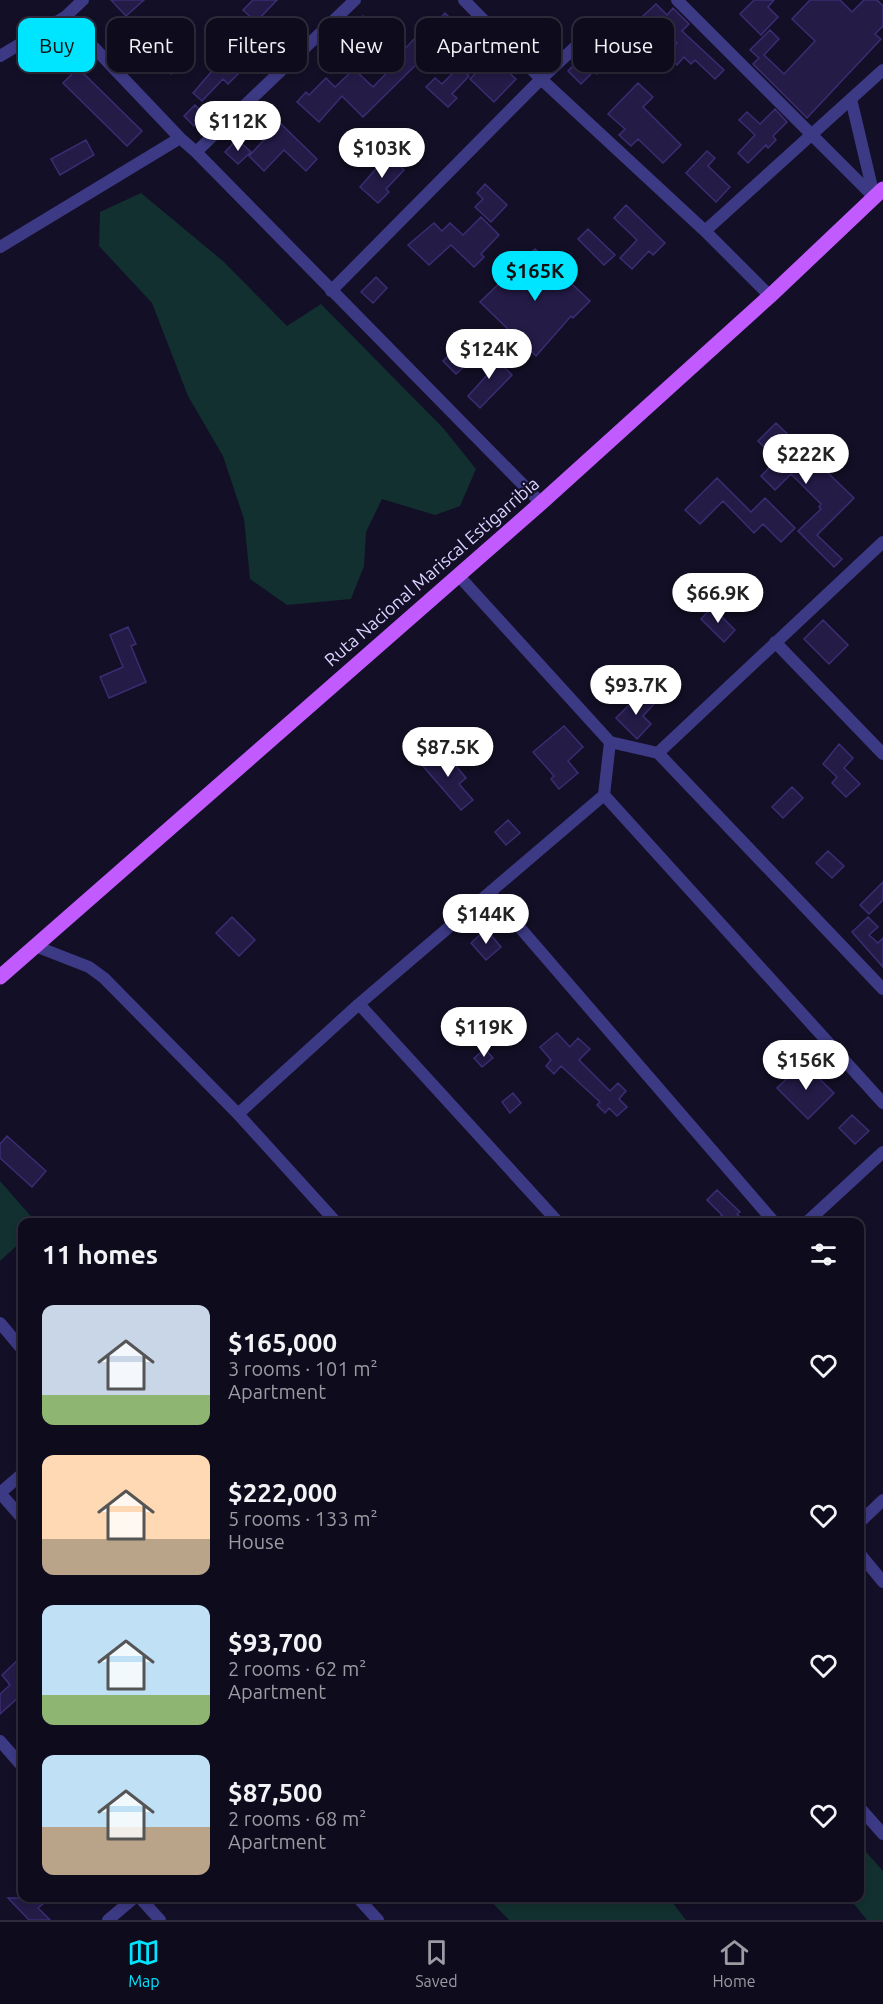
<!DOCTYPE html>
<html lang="en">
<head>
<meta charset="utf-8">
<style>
  body { margin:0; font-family:Ubuntu,sans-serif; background:#171425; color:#f1f3f6; height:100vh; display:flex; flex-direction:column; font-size:22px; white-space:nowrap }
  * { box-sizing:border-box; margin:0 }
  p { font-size:20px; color:#9b9ba3 }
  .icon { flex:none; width:33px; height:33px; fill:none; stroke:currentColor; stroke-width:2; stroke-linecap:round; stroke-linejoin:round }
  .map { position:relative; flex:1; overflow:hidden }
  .panel { position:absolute; left:18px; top:1218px; width:846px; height:684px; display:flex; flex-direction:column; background:#0e0b1c; border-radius:12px; box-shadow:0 3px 9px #0003,0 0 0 2px #2e2b3b }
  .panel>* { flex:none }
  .top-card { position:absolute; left:18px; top:18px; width:848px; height:54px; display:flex; gap:12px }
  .price { position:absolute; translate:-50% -51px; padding:0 14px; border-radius:21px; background:#fff; color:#222; font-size:20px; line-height:39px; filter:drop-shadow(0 2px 3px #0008) }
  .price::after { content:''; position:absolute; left:50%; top:36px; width:18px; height:14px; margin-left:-9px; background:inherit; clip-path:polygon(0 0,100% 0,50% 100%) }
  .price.active { background:#00e5ff; color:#111 }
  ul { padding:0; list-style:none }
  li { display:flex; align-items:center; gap:18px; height:150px; padding:0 24px }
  li span { display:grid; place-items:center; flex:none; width:168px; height:120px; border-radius:12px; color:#555 }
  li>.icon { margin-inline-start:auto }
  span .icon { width:72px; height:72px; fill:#fffc; stroke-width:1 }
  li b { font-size:26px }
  h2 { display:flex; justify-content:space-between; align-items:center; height:72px; padding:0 24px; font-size:26px }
  .chip { padding:0 21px; border-radius:12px; background:#0e0b1c; box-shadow:0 3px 9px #0003,0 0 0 2px #2e2b3b; font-size:21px; line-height:54px }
  .chip.active { background:#00e5ff; color:#111 }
  .tabs { display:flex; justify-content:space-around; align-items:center; height:84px; border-top:2px solid #2e2b3b; background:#0e0b1c; font-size:16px; color:#9b9ba3 }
  .tabs a { display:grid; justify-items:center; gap:3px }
  .tabs .active { color:#00e5ff }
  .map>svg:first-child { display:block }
  .green { fill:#12302f }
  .building { fill:#241b47; stroke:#3b2d73; stroke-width:1.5 }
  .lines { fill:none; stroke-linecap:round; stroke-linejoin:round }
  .street { stroke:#3d3a85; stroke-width:12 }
  .primary { stroke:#c25bff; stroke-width:15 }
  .labels { text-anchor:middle; stroke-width:4.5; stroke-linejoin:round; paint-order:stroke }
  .street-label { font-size:18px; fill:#d9d4ff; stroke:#130f26 }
</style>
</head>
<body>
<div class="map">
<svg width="883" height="1920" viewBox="0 0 883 1920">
  <rect width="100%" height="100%" fill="#130f26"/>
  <!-- green -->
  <path class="green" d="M141,193l83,69 63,64 34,-22 123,125 32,40 -16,37 -25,9 -53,-16 -16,33 -2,34 -13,33 -64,6 -37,-26 -6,-60 -21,-63 -35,-60 -36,-93 -53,-57 1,-34z
    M0,1181l36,41h-14v19l-22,20z
    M860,1845l23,26v49h-16l-18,-22h11z
    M488,1898h181l17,22h-177z"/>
  <!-- building -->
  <path class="building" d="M111,0h33l-18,16z
    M253,0h24l-21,22 -13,-12z
    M754,0h20l-6,7 10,10 -17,18 -21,-21z
    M810,0h30l12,12 12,-12h13l6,6v20l-8,8 6,5 -74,79 -54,-54 6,-6 -9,-8 20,-20 9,9 -15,16 20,19 31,-33 -23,-22z
    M656,4l11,11 6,-7 16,16 -7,7 42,39 -9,9 -20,-19 -4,4 -7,-7 -7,8 -11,-11 11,-11 -17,-17 -3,4 -14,-14z
    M445,13l12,12 -7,7 17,16 -13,14 -18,-17 -73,72 -21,-21 -23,26 -22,-20 9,-10 3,3 17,-17 9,9 19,-18 19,18 28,-29 -2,-3 17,-18 3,3z
    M363,16l19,19 -9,9 -19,-18z
    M621,29l13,13 -9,10 -14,-14z
    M238,41l21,20 -9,9 -4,-4 -18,18 -5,-5 -21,22 -9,-8z
    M174,50l11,10 -14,14 -11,-10z
    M597,55l10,9 -10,10 -10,-9z
    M492,57l24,22 -22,23 -24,-23z
    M578,61l13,13 -10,10 -13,-13z
    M459,67l10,9 -17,18 5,4 -9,9 -22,-20 9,-9 7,6z
    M78,68l64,63 -15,15 -64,-63z
    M638,83l15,14 -10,10 38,38 -18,18 -25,-24 -7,7 -12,-11 6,-6 -17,-15z
    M195,105l10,10 -11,11 -10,-10z
    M775,109l12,13 -14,14 3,4 -8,8 -2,-3 -18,18 -10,-10 17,-18 -16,-15 8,-8 13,12z
    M280,123l37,36 -11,12 -22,-21 -20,21 -15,-15z
    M237,139l14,13 -13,12 -13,-12z
    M86,140l8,15 -34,20 -9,-16z
    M707,151l8,7 -7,8 22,21 -14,15 -30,-29z
    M389,154l15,16 -18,19 3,3 -11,11 -18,-16z
    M485,184l22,21 -16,17 -16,-15 8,-8 -6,-6z
    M626,205l39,38 -12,12 -4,-4 -17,18 -12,-11 17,-18 -23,-22z
    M481,217l18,18 -18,19 3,3 -10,10 -23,-22 -22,20 -21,-20 26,-22 8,8 8,-8 13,12z
    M588,229l27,26 -11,10 -26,-26z
    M535,249l55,52 -17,17 -2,-2 -35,40 -56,-54z
    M376,277l11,11 -14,15 -12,-11z
    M487,351l25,24 -32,33 -12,-12 20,-22 -12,-11z
    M451,353l14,13 -9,8 -13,-13z
    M776,423l78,75 -37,37 25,24 -8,8 -36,-36 23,-22 -2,-2 2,-3 -30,-30 -16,16 -14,-14 16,-16 -19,-19z
    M717,478l34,34 14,-14 30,30 -14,14 -18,-18 -9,9 -31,-32 -23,23 -15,-14z
    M712,607l23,23 -11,12 -23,-23z
    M823,620l25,25 -19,19 -25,-25z
    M128,627l8,17 -5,2 15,36 -37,16 -9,-21 23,-10 -13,-32z
    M642,692l12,12 -11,12 8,8 -14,15 -21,-21z
    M564,726l19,21 -15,14 10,12 -19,16 -8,-10 3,-3 -21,-24z
    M839,744l14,14 -9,10 16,16 -14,13 -14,-14 5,-6 -14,-13z
    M441,748l25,30 -7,6 14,16 -12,10 -39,-45z
    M792,787l11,11 -20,20 -11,-11z
    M508,820l12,13 -14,12 -11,-13z
    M828,851l16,15 -12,12 -16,-15z
    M883,882v18l-14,14 -9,-9z
    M232,917l23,23 -16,16 -23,-23z
    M868,917l10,10 -9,8 9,8 5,-5v29l-31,-35z
    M486,929l15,18 -15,13 -15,-17z
    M557,1033l13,14 8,-9 12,11 -11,11 31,31 8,-8 8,8 -7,8 8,8 -10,9 -8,-8 -4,5 -8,-8 3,-3 -39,-36 -7,8 -8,-8 5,-6 -11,-13z
    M485,1049l8,9 -11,9 -8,-9z
    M803,1063l31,30 -26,26 -31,-31z
    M513,1093l8,10 -11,10 -8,-11z
    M852,1115l17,16 -14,13 -16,-16z
    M7,1136l39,35 -14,16 -32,-29v-14z
    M717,1190l23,22 -3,2 9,8h-31l7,-7 -15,-15z
    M22,1656v42l-2,-2 -20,18v-20l10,-9 -8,-10z
    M8,1898h42l-12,10 12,12h-21z"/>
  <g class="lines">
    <!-- street -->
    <path class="street" d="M464,0l77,79 164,152 65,65
      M677,0l197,197
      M65,17l115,121 16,14 345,351
      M0,56l65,-39 18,-17
      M851,99l23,97
      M196,152l159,-152
      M705,231l178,-161
      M0,247l180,-109
      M331,291l210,-212 61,-57
      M458,575l152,167 48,11 225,-211
      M775,642l108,112
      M658,753l225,236
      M604,795l279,308
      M490,893l284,329
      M35,946l54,21 15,11 134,136 98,108
      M359,1004l199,218
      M238,1114l121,-110 245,-209 6,-53
      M807,1222l76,-70
      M0,1323l22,26
      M0,1493l22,25
      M0,1493l22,-19
      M860,1522l23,-22
      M860,1554l23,28
      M0,1741l22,25
      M860,1808l23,26
      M140,1898l20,22
      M358,1898l20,22
      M108,1920l26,-22"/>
    <!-- primary -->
    <path class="primary" d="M0,977l541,-474 229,-207 113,-107"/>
  </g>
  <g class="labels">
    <!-- street labels -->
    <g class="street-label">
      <text transform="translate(432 572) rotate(-41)" y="6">Ruta Nacional Mariscal Estigarribia</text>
    </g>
  </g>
</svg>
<b class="price" style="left:238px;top:152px">$112K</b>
<b class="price" style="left:382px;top:179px">$103K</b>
<b class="price active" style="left:535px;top:302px">$165K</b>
<b class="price" style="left:489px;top:380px">$124K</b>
<b class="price" style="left:806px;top:485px">$222K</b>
<b class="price" style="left:718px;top:624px">$66.9K</b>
<b class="price" style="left:636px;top:716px">$93.7K</b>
<b class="price" style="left:448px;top:778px">$87.5K</b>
<b class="price" style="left:486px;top:945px">$144K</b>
<b class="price" style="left:484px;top:1058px">$119K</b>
<b class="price" style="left:806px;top:1091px">$156K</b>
<div class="top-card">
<a class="chip active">Buy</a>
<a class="chip">Rent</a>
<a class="chip">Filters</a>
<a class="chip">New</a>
<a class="chip">Apartment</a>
<a class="chip">House</a>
</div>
<section class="panel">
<h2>11 homes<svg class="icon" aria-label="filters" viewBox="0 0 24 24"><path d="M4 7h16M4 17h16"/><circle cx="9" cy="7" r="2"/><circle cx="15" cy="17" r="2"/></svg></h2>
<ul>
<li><span style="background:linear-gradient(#c9d6e8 75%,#8fb573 0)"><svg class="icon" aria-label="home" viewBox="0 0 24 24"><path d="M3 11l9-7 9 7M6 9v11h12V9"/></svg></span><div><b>$165,000</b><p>3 rooms · 101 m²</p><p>Apartment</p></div><svg class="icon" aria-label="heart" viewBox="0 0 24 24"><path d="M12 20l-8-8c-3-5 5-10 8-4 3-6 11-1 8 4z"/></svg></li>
<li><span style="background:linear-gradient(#ffd9b3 70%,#b9a48a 0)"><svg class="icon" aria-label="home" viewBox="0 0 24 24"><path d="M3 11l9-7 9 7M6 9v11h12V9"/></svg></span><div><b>$222,000</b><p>5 rooms · 133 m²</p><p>House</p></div><svg class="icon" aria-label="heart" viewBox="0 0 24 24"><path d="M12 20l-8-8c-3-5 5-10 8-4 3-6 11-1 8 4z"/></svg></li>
<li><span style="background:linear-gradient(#bfe0f5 75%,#8fb573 0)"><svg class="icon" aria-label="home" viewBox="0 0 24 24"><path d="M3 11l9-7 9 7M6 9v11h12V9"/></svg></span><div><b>$93,700</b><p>2 rooms · 62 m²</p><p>Apartment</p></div><svg class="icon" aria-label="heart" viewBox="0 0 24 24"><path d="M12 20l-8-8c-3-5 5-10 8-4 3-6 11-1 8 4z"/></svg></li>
<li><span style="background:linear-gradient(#bfe0f5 60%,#b9a48a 0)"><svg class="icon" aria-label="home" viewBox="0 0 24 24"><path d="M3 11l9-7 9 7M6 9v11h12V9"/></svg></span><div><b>$87,500</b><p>2 rooms · 68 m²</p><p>Apartment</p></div><svg class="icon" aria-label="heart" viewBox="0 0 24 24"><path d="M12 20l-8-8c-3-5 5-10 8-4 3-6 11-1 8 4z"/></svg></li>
</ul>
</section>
</div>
<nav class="tabs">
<a class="active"><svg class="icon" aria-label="map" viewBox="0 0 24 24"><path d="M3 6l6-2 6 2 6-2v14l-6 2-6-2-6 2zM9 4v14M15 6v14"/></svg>Map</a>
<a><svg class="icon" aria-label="saved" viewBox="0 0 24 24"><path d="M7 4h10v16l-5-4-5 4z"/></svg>Saved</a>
<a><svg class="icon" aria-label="home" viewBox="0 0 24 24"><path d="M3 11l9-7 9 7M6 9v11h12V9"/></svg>Home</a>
</nav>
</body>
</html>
